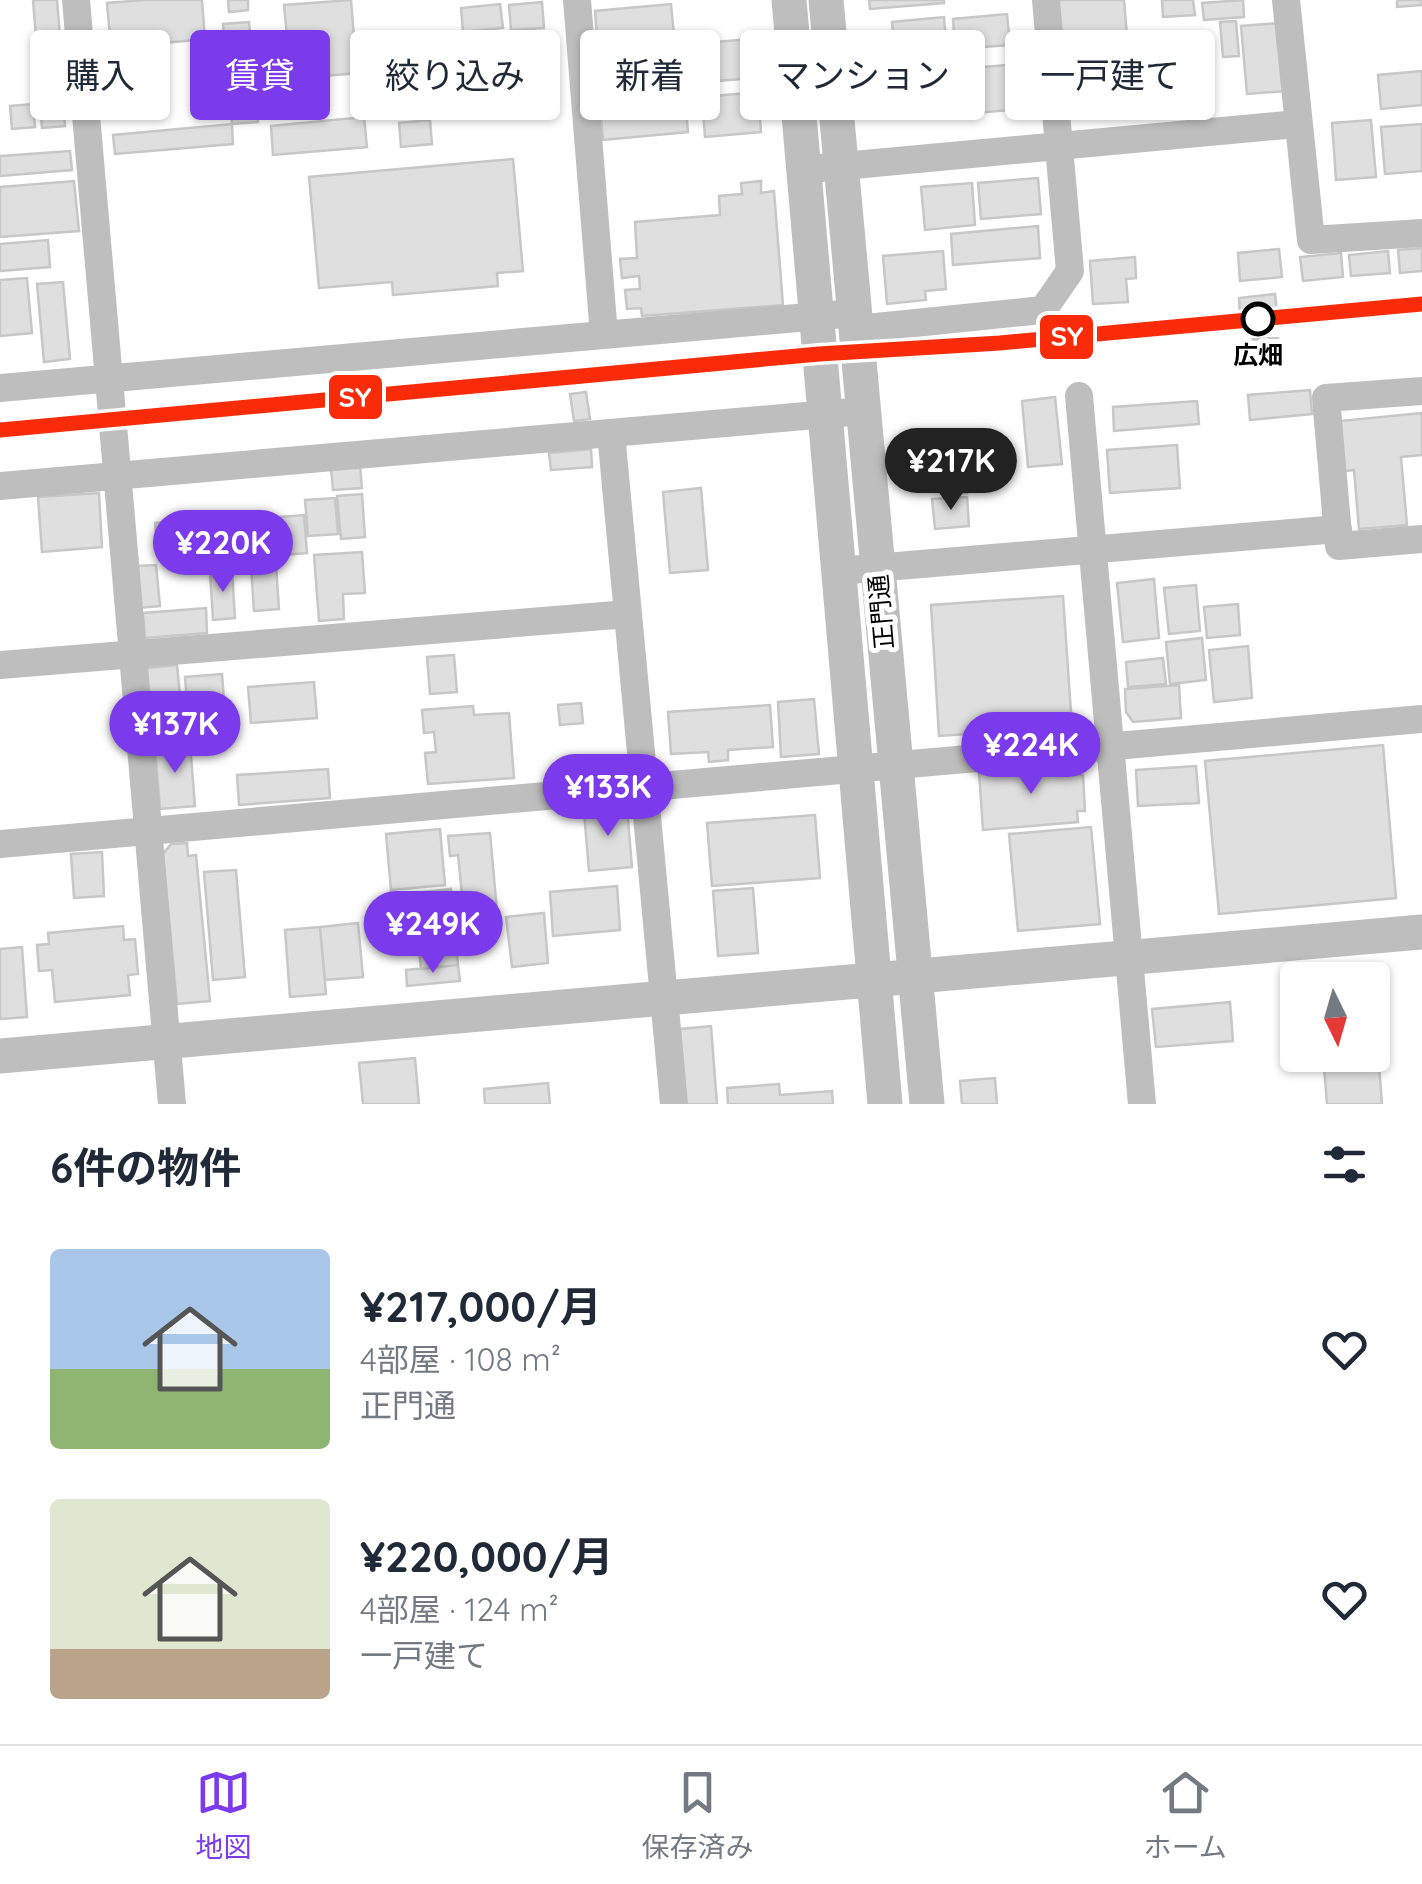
<!DOCTYPE html>
<html lang="ja">
<head>
<meta charset="utf-8">
<style>
  body { margin:0; font-family:Quicksand,"Noto Sans JP",sans-serif; background:#f2f2f3; color:#1f2937; height:100vh; display:flex; flex-direction:column; font-size:38px; white-space:nowrap }
  * { box-sizing:border-box; margin:0 }
  p { font-size:32px; color:#747a83 }
  .icon { flex:none; width:55px; height:55px; fill:none; stroke:currentColor; stroke-width:2; stroke-linecap:round; stroke-linejoin:round }
  .map { position:relative; height:1104px; overflow:hidden }
  .details { display:flex; flex-direction:column; background:#fff; flex:1 }
  .details>* { flex:none }
  .banner { position:absolute; left:30px; top:30px; width:1362px; height:90px; display:flex; gap:20px }
  .needle { width:65px; rotate:175deg }
  .tools { position:absolute; left:1280px; top:962px; display:grid; gap:20px }
  .tools a { display:grid; place-items:center; width:110px; height:110px; border-radius:10px; background:#fff; box-shadow:0 2px 8px #0004; font-size:50px }
  .price { position:absolute; translate:-50% -85px; padding:0 22px; border-radius:35px; background:#7c3aed; color:#fff; font-size:32px; line-height:65px; filter:drop-shadow(0 2px 5px #0008) }
  .price::after { content:''; position:absolute; left:50%; top:60px; width:30px; height:22px; margin-left:-15px; background:inherit; clip-path:polygon(0 0,100% 0,50% 100%) }
  .price.on { background:#222; color:#fff }
  ul { padding:0; list-style:none }
  li { display:flex; align-items:center; gap:30px; height:250px; padding:0 50px }
  li span { display:grid; place-items:center; flex:none; width:280px; height:200px; border-radius:10px; color:#555 }
  li>.icon { margin-inline-start:auto }
  span .icon { width:120px; height:120px; fill:#fffc; stroke-width:1 }
  li b { font-size:42px }
  h2 { display:flex; justify-content:space-between; align-items:center; height:120px; padding:0 50px; font-size:42px }
  .tag { padding:0 35px; border-radius:10px; background:#fff; box-shadow:0 2px 8px #0004; font-size:35px; line-height:90px }
  .tag.on { background:#7c3aed; color:#fff }
  .dock { display:flex; justify-content:space-around; align-items:center; height:140px; border-top:2px solid #e0e1e3; background:#fff; font-size:28px; color:#747a83 }
  .dock a { display:grid; justify-items:center; gap:5px }
  .dock .on { color:#7c3aed }
  .map>svg:first-child { display:block }
  .building { fill:#dfdfdf; stroke:#c7c7c7; stroke-width:2.5 }
  .lines { fill:none; stroke-linecap:round; stroke-linejoin:round }
  .minor { stroke:#bebebe; stroke-width:28 }
  .tertiary { stroke:#bebebe; stroke-width:35 }
  .rail-1-casing { stroke:#fff; stroke-width:22 }
  .rail-1 { stroke:#fa2b08; stroke-width:15 }
  .stop-dot { fill:#fff; stroke:#000; stroke-width:5 }
  .labels { text-anchor:middle; stroke-width:10; stroke-linejoin:round; paint-order:stroke }
  .stop-label { font-size:25px; font-weight:bold; fill:#000; stroke:#fff }
  .street-label { font-size:25px; fill:#000; stroke:#fff }
  .line-badge { stroke:#fff; stroke-width:4 }
  .badge-label { font-size:28px; text-anchor:middle; font-weight:bold; fill:#fff }
</style>
</head>
<body>
<div class="map">
<svg width="1422" height="1104" viewBox="0 0 1422 1104">
  <rect width="100%" height="100%" fill="#fff"/>
  <!-- building -->
  <path class="building" d="M33,0h24l7,85 -24,2z
    M144,0h58l3,39 -94,9 -4,-45z
    M228,0h20v10l-19,2z
    M351,0l6,73 -66,6 -7,-74z
    M869,0h75v3l-74,6z
    M1058,0h66l3,36 -65,5z
    M1162,0h31l2,15 -32,2z
    M1243,0l1,17 -40,3 -2,-17z
    M1397,0h25v5l-25,2z
    M542,2l2,26 -33,2 -2,-25z
    M500,4l3,24 -40,4 -2,-24z
    M671,4l4,41 -77,7 -3,-41z
    M1007,14l3,31 -55,4 -2,-30z
    M944,17l3,37 -79,7 -1,-13 27,-3 -2,-23z
    M1236,21l3,35 -16,1 -3,-35z
    M249,22l9,100 -26,2 -9,-100z
    M1279,23l6,68 -38,3 -6,-68z
    M1128,36l7,72 -67,6 -6,-73z
    M750,39l3,39 -71,6 -3,-39z
    M1163,44l3,38 -32,3 -3,-38z
    M1200,45l4,52 -31,2 -4,-51z
    M905,63l4,47 -38,3 -4,-47z
    M1028,63l4,45 -78,7 -4,-45z
    M1422,71v34l-41,4 -3,-34z
    M684,88l4,44 -85,8 -4,-45z
    M758,92l3,40 -56,5 -3,-40z
    M63,100l2,26 -23,2 -2,-26z
    M33,104l2,23 -23,2 -2,-23z
    M364,117l3,30 -94,8 -2,-29z
    M430,120l2,24 -31,3 -2,-24z
    M1371,120l5,57 -40,3 -4,-57z
    M232,124l1,20 -118,10 -2,-19z
    M1422,124v47l-37,3 -4,-47z
    M70,151l2,19 -72,6v-20z
    M513,159l10,112 -26,2 1,13 -105,9 -1,-13 -73,6 -10,-111z
    M1038,178l3,36 -60,5 -3,-36z
    M74,181l5,50 -79,6v-50z
    M761,181v12l13,-2 9,114 -141,11 -1,-8 -14,1 -2,-19 15,-1 -1,-13 -17,2 -2,-19 17,-1 -2,-36 85,-7 -1,-19 23,-2 -1,-11z
    M972,183l3,42 -50,5 -4,-43z
    M1038,226l2,32 -87,7 -2,-31z
    M48,240l2,27 -50,4v-27z
    M1422,248v23l-22,2 -2,-23z
    M1279,249l3,28 -42,4 -2,-28z
    M943,251l3,38 -21,2 1,9 -39,4 -4,-48z
    M1388,251l2,22 -39,3 -2,-21z
    M1341,253l2,24 -40,4 -3,-24z
    M1135,257l1,21 -10,1 2,23 -35,2 -3,-43z
    M27,278l5,55 -32,3v-56z
    M63,282l7,77 -26,3 -7,-78z
    M1275,294l2,17 -37,3 -1,-16z
    M1278,338l1,17 -34,2 -2,-17z
    M1310,390l2,24 -62,6 -2,-25z
    M586,392l4,27 -16,2 -4,-27z
    M1055,397l7,67 -34,3 -6,-66z
    M1197,401l2,23 -85,7 -1,-24z
    M1422,413v42l-21,2 6,68 -48,4 -5,-59 -9,1 -5,-50z
    M1177,445l3,43 -70,5 -3,-43z
    M591,449l1,18 -41,3 -2,-17z
    M965,461l2,32 -22,1 -3,-32z
    M360,465l2,23 -29,2 -2,-23z
    M701,488l7,82 -38,3 -7,-81z
    M99,493l3,54 -60,5 -4,-55z
    M362,494l3,43 -24,2 -4,-43z
    M967,497l2,29 -34,3 -3,-30z
    M335,498l3,36 -30,2 -3,-36z
    M238,512l4,41 -29,2 -3,-41z
    M304,515l3,38 -25,2 -1,-11 -24,2 -3,-27z
    M206,519l2,32 -50,4 -3,-32z
    M362,552l3,41 -22,1 1,25 -25,2 -5,-66z
    M156,565l4,41 -21,2 -3,-42z
    M276,565l3,44 -25,2 -3,-45z
    M232,570l3,48 -22,2 -3,-48z
    M1154,579l5,59 -36,4 -6,-59z
    M1196,585l4,46 -31,3 -5,-46z
    M1063,596l9,131 -133,9 -8,-131z
    M1238,604l2,31 -33,3 -3,-31z
    M206,608l1,25 -62,5 -2,-25z
    M1202,638l4,42 -36,4 -4,-42z
    M1248,646l4,52 -38,4 -5,-52z
    M454,655l3,37 -27,2 -3,-37z
    M1163,658l3,26 -38,3 -2,-25z
    M177,665l4,40 -32,3 -3,-40z
    M222,674l4,50 -37,3 -4,-50z
    M314,682l3,36 -66,5 -3,-36z
    M1179,685l2,33 -48,4 -7,-10 -1,-23z
    M814,699l5,55 -38,3 -3,-55z
    M581,703l2,20 -23,2 -2,-20z
    M770,705l3,42 -45,3v10l-19,2 -1,-10 -37,2 -3,-42z
    M473,706l1,9 35,-2 5,65 -86,6 -3,-31 11,-1 -2,-20 -10,1 -2,-23z
    M177,707l3,35 -26,2 -2,-35z
    M190,744l5,62 -35,3 -5,-62z
    M1383,745l13,153 -177,16 -14,-153z
    M1074,765l1,10h8l2,36h-8l1,11 -95,8 -4,-58z
    M1196,766l3,37 -61,3 -2,-36z
    M328,769l2,29 -91,7 -2,-30z
    M627,808l5,59 -43,4 -5,-59z
    M815,815l5,63 -108,8 -5,-63z
    M1091,827l9,97 -82,7 -9,-97z
    M440,829l5,56 -54,5 -5,-56z
    M490,833l7,78 -33,3 -6,-59 -8,1 -2,-20z
    M187,843l1,13 8,-1 14,146 -33,3 -14,-150 8,-10z
    M102,852l2,44 -30,2 -3,-44z
    M236,870l9,107 -32,3 -9,-108z
    M617,886l3,44 -67,6 -3,-44z
    M753,888l5,65 -40,3 -5,-65z
    M451,889l7,76 -37,4 -8,-76z
    M544,913l4,50 -36,4 -6,-50z
    M358,923l5,54 -38,3 -5,-53z
    M123,926l1,14 11,-1 3,35 -10,1 2,20 -75,7 -3,-32 -13,1 -2,-26 12,-1 -1,-11z
    M320,927l6,67 -36,3 -5,-67z
    M22,947l5,70 -27,2v-70z
    M458,965l2,16 -53,5 -1,-16z
    M1371,971l1,9h-67v-4z
    M1230,1002l3,39 -77,6 -4,-38z
    M711,1026l6,78h-31l-6,-75z
    M1372,1039h5l5,65h-55l-4,-49h49z
    M415,1058l4,46h-56l-4,-41z
    M995,1078l2,26h-35l-2,-23z
    M548,1083l2,21h-65l-1,-15z
    M779,1084l1,11 52,-4 1,13h-105l-1,-16z"/>
  <g class="lines">
    <!-- minor -->
    <path class="minor" d="M76,0l96,1104
      M577,0l27,335
      M1286,0l25,240 111,-7
      M821,168l476,-44
      M856,329l187,-19 27,-39 -24,-271
      M0,388l854,-75
      M1422,391l-96,7 13,148 83,-7
      M1079,396l63,708
      M611,433l63,671
      M0,486l863,-75
      M838,571l500,-42
      M0,665l628,-51
      M0,844l1422,-125"/>
    <!-- tertiary -->
    <path class="tertiary" d="M789,0l96,1104
      M826,0l101,1104
      M0,1056l1422,-124"/>
    <!-- rail-1 casing -->
    <g class="rail-1-casing">
      <path id="rail-1" d="M0,430l819,-76 181,-11 422,-39"/>
    </g>
    <!-- rail-1 -->
    <use href="#rail-1" class="rail-1"/>
  </g>
  <!-- markers -->
  <circle class="stop-dot" cx="1258" cy="319" r="15"/>
  <g class="labels">
    <!-- stop labels -->
    <g class="stop-label">
      <text x="1258" y="364">広畑</text>
    </g>
    <!-- street labels -->
    <g class="street-label">
      <text transform="translate(881 612) rotate(-95)" y="9">正門通</text>
    </g>
  </g>
  <g class="line-badge">
    <rect x="1038" y="313" width="57" height="48" rx="10" fill="#fa2b08"/>
    <rect x="327" y="373" width="57" height="48" rx="10" fill="#fa2b08"/>
  </g>
  <g class="badge-label">
    <text x="1067" y="346">SY</text>
    <text x="355" y="407">SY</text>
  </g>
</svg>
<div class="tools">
<a><svg class="needle" viewBox="-14 -14 28 28"><path d="M0-13l5 13h-10z" fill="#e53935"/><path d="M0 13l5-13h-10z" fill="#747a83"/></svg></a>
</div>
<b class="price on" style="left:951px;top:513px">¥217K</b>
<b class="price" style="left:223px;top:595px">¥220K</b>
<b class="price" style="left:175px;top:776px">¥137K</b>
<b class="price" style="left:1031px;top:797px">¥224K</b>
<b class="price" style="left:608px;top:839px">¥133K</b>
<b class="price" style="left:433px;top:976px">¥249K</b>
<div class="banner">
<a class="tag">購入</a>
<a class="tag on">賃貸</a>
<a class="tag">絞り込み</a>
<a class="tag">新着</a>
<a class="tag">マンション</a>
<a class="tag">一戸建て</a>
</div>
</div>
<section class="details">
<h2>6件の物件<svg class="icon" aria-label="filters" viewBox="0 0 24 24"><path d="M4 7h16M4 17h16"/><circle cx="9" cy="7" r="2"/><circle cx="15" cy="17" r="2"/></svg></h2>
<ul>
<li><span style="background:linear-gradient(#a9c7e8 60%,#8fb573 0)"><svg class="icon" aria-label="home" viewBox="0 0 24 24"><path d="M3 11l9-7 9 7M6 9v11h12V9"/></svg></span><div><b>¥217,000/月</b><p>4部屋 · 108 m²</p><p>正門通</p></div><svg class="icon" aria-label="heart" viewBox="0 0 24 24"><path d="M12 20l-8-8c-3-5 5-10 8-4 3-6 11-1 8 4z"/></svg></li>
<li><span style="background:linear-gradient(#dfe7d0 75%,#b9a48a 0)"><svg class="icon" aria-label="home" viewBox="0 0 24 24"><path d="M3 11l9-7 9 7M6 9v11h12V9"/></svg></span><div><b>¥220,000/月</b><p>4部屋 · 124 m²</p><p>一戸建て</p></div><svg class="icon" aria-label="heart" viewBox="0 0 24 24"><path d="M12 20l-8-8c-3-5 5-10 8-4 3-6 11-1 8 4z"/></svg></li>
</ul>
</section>
<nav class="dock">
<a class="on"><svg class="icon" aria-label="map" viewBox="0 0 24 24"><path d="M3 6l6-2 6 2 6-2v14l-6 2-6-2-6 2zM9 4v14M15 6v14"/></svg>地図</a>
<a><svg class="icon" aria-label="saved" viewBox="0 0 24 24"><path d="M7 4h10v16l-5-4-5 4z"/></svg>保存済み</a>
<a><svg class="icon" aria-label="home" viewBox="0 0 24 24"><path d="M3 11l9-7 9 7M6 9v11h12V9"/></svg>ホーム</a>
</nav>
</body>
</html>
